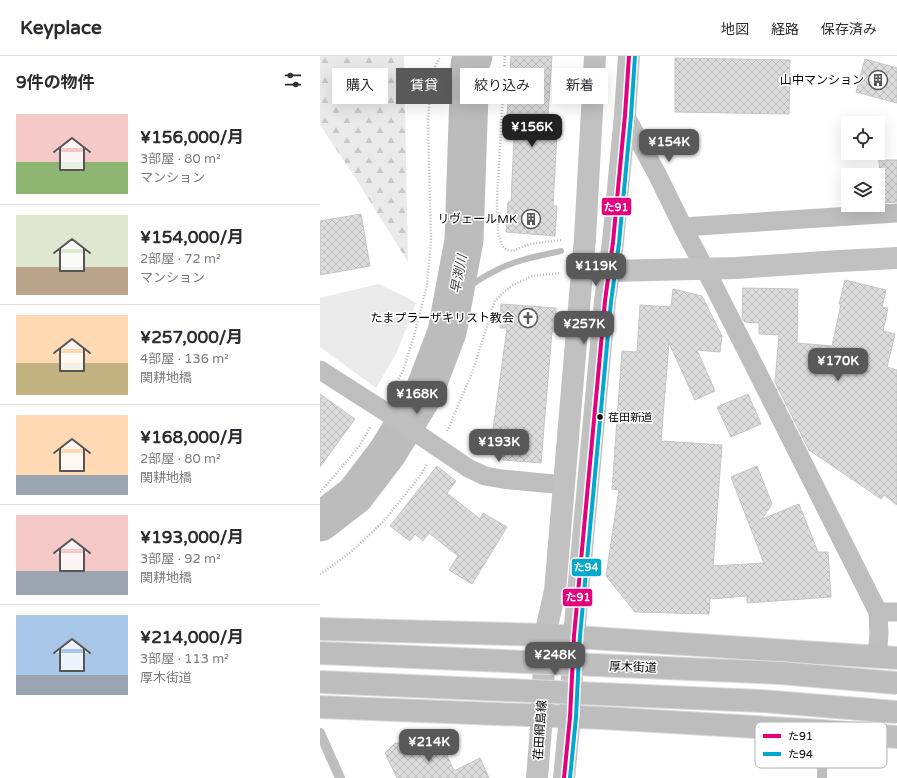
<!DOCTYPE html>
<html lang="ja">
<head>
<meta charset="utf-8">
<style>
  body { margin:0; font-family:"Varela Round","Noto Sans JP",sans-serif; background:#f2f2f3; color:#2b2b33; height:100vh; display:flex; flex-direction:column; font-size:15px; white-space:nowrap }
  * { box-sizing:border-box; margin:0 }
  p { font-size:13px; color:#7c7c81 }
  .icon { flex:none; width:22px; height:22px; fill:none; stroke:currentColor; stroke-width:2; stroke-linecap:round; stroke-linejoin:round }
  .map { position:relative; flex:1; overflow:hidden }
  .details { display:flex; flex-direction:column; background:#fff; width:320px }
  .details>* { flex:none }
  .top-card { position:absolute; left:12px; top:12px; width:380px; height:36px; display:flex; gap:8px }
  .fabs { position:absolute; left:521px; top:60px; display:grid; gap:8px }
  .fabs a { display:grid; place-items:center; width:44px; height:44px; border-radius:0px; background:#fff; box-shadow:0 4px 16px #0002; font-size:20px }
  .price { position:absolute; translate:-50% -34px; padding:0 9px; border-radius:8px; background:#595959; color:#fff; font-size:13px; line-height:26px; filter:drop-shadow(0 1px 2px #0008) }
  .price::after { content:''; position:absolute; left:50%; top:24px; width:12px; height:9px; margin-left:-6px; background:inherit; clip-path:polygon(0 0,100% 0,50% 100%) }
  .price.selected { background:#222; color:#fff }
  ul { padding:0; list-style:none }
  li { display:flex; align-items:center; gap:12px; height:100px; padding:0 16px }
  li+li { border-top:1px solid #e1e1e2 }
  li span { display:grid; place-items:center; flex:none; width:112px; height:80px; border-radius:0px; color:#555 }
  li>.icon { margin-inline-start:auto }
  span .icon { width:48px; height:48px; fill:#fffc; stroke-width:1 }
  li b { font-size:17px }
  h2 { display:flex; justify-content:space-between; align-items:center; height:48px; padding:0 16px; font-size:17px }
  .pill { padding:0 14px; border-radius:0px; background:#fff; box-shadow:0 4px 16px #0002; font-size:14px; line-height:36px }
  .pill.selected { background:#595959; color:#fff }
  header { display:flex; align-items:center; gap:24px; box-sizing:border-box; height:56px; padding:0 20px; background:#fff; border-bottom:1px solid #e1e1e2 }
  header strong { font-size:19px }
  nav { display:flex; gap:22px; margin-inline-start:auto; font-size:14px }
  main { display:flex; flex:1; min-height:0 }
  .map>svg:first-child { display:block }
  .forest { fill:url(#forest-firs) }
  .green { fill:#eaeaea }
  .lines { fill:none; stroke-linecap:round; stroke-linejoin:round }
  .stream { stroke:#bcbcbc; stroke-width:6 }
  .river { stroke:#bcbcbc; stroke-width:39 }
  .building { fill:url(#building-cross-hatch); stroke:#c5c5c5 }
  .highway-casing { stroke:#dbdbdb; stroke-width:24 }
  .path { stroke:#b8b8b8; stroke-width:2.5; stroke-dasharray:1 2; stroke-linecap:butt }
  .lane { stroke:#bebebe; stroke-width:10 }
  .street { stroke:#bebebe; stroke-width:19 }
  .secondary { stroke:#c1c1c1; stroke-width:22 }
  .highway { stroke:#bdbdbd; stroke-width:22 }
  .highway-bridge-casing { stroke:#dbdbdb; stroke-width:24; stroke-linecap:butt }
  .highway-bridge { stroke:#bdbdbd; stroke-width:22 }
  .bus-1-casing { stroke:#fff; stroke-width:7 }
  .bus-2-casing { stroke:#fff; stroke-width:7 }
  .bus-1 { stroke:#e5007d; stroke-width:4 }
  .bus-2 { stroke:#00a9ce; stroke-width:4 }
  .bus-dot { fill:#000; stroke:#fff; stroke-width:1.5 }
  .labels { text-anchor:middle; stroke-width:3; stroke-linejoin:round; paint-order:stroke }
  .bus-label { font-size:11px; fill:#000; stroke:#fff; text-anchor:start }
  .poi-label { font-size:12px; fill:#000; stroke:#fff; text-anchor:end }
  .street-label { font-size:12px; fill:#000; stroke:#fff }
  .water-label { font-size:13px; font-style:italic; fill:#404040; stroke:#fff }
  .key { fill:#fff; stroke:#b2b2b2; stroke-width:1 }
  .key-label { font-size:11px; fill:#000 }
  .line-badge { stroke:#fff; stroke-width:1.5 }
  .badge-label { font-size:11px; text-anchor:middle; font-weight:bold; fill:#fff }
</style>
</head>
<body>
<header>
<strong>Keyplace</strong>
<nav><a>地図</a><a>経路</a><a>保存済み</a></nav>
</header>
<main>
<section class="details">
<h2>9件の物件<svg class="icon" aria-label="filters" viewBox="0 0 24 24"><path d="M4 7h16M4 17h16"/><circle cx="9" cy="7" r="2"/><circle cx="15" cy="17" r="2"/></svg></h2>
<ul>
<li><span style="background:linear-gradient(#f6c9c9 60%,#8fb573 0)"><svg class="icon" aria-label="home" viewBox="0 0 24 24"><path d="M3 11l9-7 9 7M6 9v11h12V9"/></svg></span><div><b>¥156,000/月</b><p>3部屋 · 80 m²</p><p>マンション</p></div></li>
<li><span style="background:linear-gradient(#dfe7d0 65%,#b9a48a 0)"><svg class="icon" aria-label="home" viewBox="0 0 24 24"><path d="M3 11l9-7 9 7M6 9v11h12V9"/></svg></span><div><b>¥154,000/月</b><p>2部屋 · 72 m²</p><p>マンション</p></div></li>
<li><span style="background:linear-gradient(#ffd9b3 60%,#c2b280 0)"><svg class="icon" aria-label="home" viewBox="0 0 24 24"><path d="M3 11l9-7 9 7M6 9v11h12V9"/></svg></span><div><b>¥257,000/月</b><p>4部屋 · 136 m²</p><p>関耕地橋</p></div></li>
<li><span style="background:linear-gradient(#ffd9b3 75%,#9aa5b1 0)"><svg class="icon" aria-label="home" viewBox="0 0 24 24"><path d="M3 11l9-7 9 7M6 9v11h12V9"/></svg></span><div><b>¥168,000/月</b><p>2部屋 · 80 m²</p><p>関耕地橋</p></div></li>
<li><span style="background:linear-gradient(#f6c9c9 70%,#9aa5b1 0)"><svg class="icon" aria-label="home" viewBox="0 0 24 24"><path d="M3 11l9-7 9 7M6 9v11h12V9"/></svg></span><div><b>¥193,000/月</b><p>3部屋 · 92 m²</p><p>関耕地橋</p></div></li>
<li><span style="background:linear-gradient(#a9c7e8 75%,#9aa5b1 0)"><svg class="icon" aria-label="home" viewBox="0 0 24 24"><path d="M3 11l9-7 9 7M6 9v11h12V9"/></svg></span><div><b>¥214,000/月</b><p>3部屋 · 113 m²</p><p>厚木街道</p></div></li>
</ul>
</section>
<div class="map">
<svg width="577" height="722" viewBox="0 0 577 722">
  <defs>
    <pattern id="forest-firs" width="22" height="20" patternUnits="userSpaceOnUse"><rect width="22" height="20" fill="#eaeaea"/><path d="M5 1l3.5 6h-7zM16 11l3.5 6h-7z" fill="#c7c7c7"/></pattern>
    <pattern id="building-cross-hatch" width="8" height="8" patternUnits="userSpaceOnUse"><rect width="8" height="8" fill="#dcdcdc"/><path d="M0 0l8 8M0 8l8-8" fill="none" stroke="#bbb"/></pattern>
  </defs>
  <rect width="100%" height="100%" fill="#fff"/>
  <!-- forest -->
  <path class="forest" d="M0,0h84l4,206 -52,-83 -36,-54z"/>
  <!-- green -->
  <path class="green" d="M58,228l26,12 12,7 -19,49 -21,36 -56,-41v-49z"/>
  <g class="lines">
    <!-- stream -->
    <path class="stream" d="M133,242c14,-10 27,-20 42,-27 20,-11 43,-15 66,-20"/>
    <!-- river -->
    <path class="river" d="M0,466l35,-27 32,-42 36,-58 24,-63 17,-92 6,-176 3,-8"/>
  </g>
  <!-- building -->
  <path class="building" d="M191,0h41l-5,75 10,1 -4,74h4l-2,30 -49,-4 2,-30h3l4,-84 -8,-1z
    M355,2l115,2 -1,54 -114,-2z
    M545,3l32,9v35l-41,-11z
    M559,104h18v42l-15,1z
    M41,158l9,52 -50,9v-54z
    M525,224l41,10 -4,17 6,1 -5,23 12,3 -8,33 10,3v135l-13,-10 -3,4 -72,-49 -34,-68 4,-47 -20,-1v-11l-14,-1 -3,-4 1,-30 55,1 -1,54 35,3 9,-42h-2z
    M353,233l29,7 20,40 -2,16 -23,-2 18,41 -20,9 -26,-57 -8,98 61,4 -9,121 51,-3 -33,-86 26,-11 15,38 -10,15 37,-15 19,48h10l3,45 -84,6v-7l-37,3 -1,15 -74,-2 -29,-36 13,-86 -7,-1 10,-138 15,1 3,-47 31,2z
    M181,248l55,4 -1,24 -3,-1 -11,132 -38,-3 2,-34 -13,11 15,-109h-7z
    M0,338l35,25 -35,48z
    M428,338l13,30 -30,13 -14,-30z
    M117,410l19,15 -9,12 33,26 3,-6 24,14 -35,57 -23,-14 9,-14 -29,-23 -6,8 -8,-7 -5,7 -20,-15z
    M75,687l47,1 12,27 26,-13 9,20h-92l-12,-25z"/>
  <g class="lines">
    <!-- highway casing -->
    <g class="highway-casing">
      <path id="highway" d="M0,573l225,6 352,23
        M0,651l283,11 220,13 74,6"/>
    </g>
    <!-- path -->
    <path class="path" d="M185,0l-8,144 1,34 4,12 5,4 6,1 14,-6 10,-2 26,-3
      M71,336l12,-21 11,-35 13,-51 4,-44 -3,-117 3,-49 9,-19
      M127,375l3,-6 23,-55 22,-69 9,-9 9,-7 19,-9 29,-3
      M0,436l16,-18 24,-29 11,-19
      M0,518l5,-3 26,-19 32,-30 37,-46 7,-12"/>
    <!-- lane -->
    <path class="lane" d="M0,677l20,45
      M502,722l1,-47"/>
    <!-- street -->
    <path class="street" d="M305,59l32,59 26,53 34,65 161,320
      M363,171l214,-14
      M262,216l28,-1
      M0,314l61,39 87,59 17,8 17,3 62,6
      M557,601l2,-23 -1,-22h19"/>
    <!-- secondary -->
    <path class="secondary" d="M290,215l126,-3 103,-7 58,-3
      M217,722l5,-63 3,-80 10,-44 27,-319 3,-34 10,-182
      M244,722l6,-61 4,-81 31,-335 8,-59 12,-127 4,-59"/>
    <!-- highway -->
    <use href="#highway" class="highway"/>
    <!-- highway-bridge casing -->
    <g class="highway-bridge-casing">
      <path id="highway-bridge" d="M0,597l460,20 117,10
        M0,626l441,19 136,11"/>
    </g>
    <!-- highway-bridge -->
    <use href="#highway-bridge" class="highway-bridge"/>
    <!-- bus-1 casing -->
    <g class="bus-1-casing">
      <path id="bus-1" d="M244,722l6,-61 4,-81 31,-335 8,-59 12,-127 4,-59"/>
    </g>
    <!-- bus-2 casing -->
    <g class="bus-2-casing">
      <path id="bus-2" d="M250,722l6,-61 4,-81 31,-334 8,-59 12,-127 4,-60"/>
    </g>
    <!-- bus-1 -->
    <use href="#bus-1" class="bus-1"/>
    <!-- bus-2 -->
    <use href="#bus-2" class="bus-2"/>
  </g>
  <!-- icons -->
  <defs>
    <g id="building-ring" transform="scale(1)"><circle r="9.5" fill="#fff" stroke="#595959" stroke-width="1.5"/><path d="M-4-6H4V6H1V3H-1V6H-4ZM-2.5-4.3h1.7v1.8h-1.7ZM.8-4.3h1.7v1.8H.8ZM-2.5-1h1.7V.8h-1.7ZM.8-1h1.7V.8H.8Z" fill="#595959"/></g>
    <g id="church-ring" transform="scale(1)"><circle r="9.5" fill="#fff" stroke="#595959" stroke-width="1.5"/><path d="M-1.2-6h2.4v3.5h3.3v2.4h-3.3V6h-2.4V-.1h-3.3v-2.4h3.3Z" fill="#595959"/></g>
  </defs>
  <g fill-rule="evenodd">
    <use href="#building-ring" x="558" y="24"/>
    <use href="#building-ring" x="211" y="163"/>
    <use href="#church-ring" x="208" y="262"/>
  </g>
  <!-- markers -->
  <circle class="bus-dot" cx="280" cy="361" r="3.5"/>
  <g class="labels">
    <!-- bus labels -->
    <g class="bus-label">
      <text x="288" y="365">荏田新道</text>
    </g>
    <!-- poi labels -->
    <g class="poi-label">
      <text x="544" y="28">山中マンション</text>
      <text x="197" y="167">リヴェールMK</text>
      <text x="194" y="266">たまプラーザキリスト教会</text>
    </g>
    <!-- street labels -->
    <g class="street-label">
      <text transform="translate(313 611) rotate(2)" y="4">厚木街道</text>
      <text transform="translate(220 674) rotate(-86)" y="4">荏田綱島線</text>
    </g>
    <!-- water labels -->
    <g class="water-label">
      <text transform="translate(138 218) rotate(-79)" y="5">早渕川</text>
    </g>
  </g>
  <!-- legend -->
  <rect x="435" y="666" width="132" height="46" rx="6" class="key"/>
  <rect x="443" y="678" width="18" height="4" fill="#e5007d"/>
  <rect x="443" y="696" width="18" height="4" fill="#00a9ce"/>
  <g class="key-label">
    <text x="468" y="684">た91</text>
    <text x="468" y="702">た94</text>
  </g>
  <g class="line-badge">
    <rect x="281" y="141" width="31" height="19" rx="4" fill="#e5007d"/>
    <rect x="251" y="502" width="31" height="19" rx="4" fill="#00a9ce"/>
    <rect x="242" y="532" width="31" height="19" rx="4" fill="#e5007d"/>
  </g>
  <g class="badge-label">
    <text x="296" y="155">た91</text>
    <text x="266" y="515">た94</text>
    <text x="258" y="545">た91</text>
  </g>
</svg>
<div class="fabs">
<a><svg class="icon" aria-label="locate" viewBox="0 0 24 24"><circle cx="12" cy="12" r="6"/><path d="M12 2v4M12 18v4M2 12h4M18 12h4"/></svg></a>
<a><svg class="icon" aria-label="layers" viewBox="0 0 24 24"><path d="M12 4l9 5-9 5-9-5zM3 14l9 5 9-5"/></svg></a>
</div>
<b class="price selected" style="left:212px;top:92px">¥156K</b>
<b class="price" style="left:349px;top:107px">¥154K</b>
<b class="price" style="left:276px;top:231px">¥119K</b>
<b class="price" style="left:264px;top:289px">¥257K</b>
<b class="price" style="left:518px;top:326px">¥170K</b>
<b class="price" style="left:97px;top:359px">¥168K</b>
<b class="price" style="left:179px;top:407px">¥193K</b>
<b class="price" style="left:235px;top:620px">¥248K</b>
<b class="price" style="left:109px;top:707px">¥214K</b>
<div class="top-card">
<a class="pill">購入</a>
<a class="pill selected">賃貸</a>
<a class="pill">絞り込み</a>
<a class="pill">新着</a>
</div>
</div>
</main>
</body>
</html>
